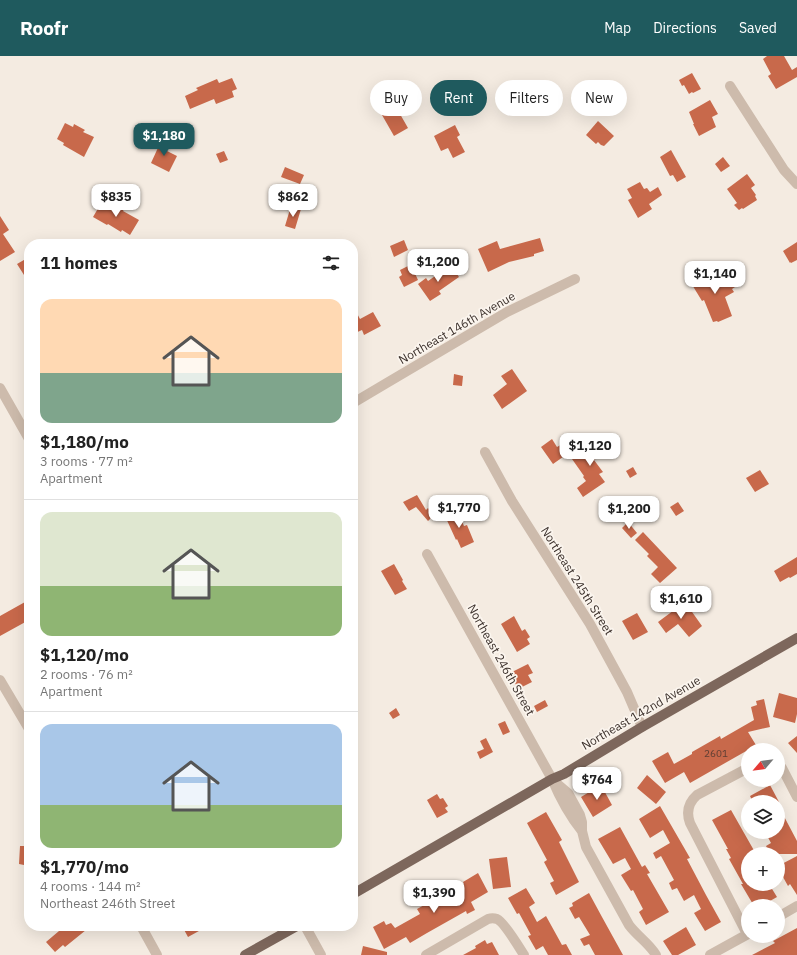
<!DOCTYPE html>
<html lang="en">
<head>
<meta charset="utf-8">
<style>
  body { margin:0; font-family:"IBM Plex Sans",sans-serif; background:#f6f6f6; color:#222; height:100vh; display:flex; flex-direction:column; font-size:15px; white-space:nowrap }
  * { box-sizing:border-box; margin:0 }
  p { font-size:13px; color:#767676 }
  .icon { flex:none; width:22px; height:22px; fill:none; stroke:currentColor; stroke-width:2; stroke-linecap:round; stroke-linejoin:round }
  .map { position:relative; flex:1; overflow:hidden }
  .side { position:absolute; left:24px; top:183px; width:334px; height:692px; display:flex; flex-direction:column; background:#fff; border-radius:16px; box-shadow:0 4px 16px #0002 }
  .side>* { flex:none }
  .banner { position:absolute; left:370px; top:24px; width:367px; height:36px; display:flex; gap:8px }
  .needle { width:26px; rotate:241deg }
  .buttons { position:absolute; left:741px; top:687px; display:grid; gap:8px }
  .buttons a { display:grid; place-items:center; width:44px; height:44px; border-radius:50%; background:#fff; box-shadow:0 4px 16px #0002; font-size:20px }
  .price { position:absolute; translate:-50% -34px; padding:0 9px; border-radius:8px; background:#fff; color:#222; font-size:13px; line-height:26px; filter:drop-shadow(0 1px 2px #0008) }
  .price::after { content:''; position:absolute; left:50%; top:24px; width:12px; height:9px; margin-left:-6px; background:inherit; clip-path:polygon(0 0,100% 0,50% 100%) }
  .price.current { background:#1f5a5e; color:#fff }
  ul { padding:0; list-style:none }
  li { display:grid; align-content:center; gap:8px; height:212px; padding:0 16px }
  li+li { border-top:1px solid #e0e0e0 }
  li span { display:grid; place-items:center; height:124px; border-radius:12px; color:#555 }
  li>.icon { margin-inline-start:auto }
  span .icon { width:72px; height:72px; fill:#fffc; stroke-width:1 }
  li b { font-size:17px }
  h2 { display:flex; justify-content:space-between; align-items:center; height:48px; padding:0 16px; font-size:17px }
  .tag { padding:0 14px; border-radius:18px; background:#fff; box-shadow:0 4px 16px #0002; font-size:14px; line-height:36px }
  .tag.current { background:#1f5a5e; color:#fff }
  header { display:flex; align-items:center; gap:24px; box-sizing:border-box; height:56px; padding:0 20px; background:#1f5a5e; color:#fff }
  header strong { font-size:19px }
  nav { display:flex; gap:22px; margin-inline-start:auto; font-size:14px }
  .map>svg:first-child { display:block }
  .building { fill:#c8694b }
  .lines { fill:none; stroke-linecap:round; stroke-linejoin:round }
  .minor { stroke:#cdbbac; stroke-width:10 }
  .major { stroke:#7d675c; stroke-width:10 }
  .labels { text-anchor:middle; stroke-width:3.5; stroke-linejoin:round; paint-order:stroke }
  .number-label { font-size:10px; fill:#5e3e33 }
  .street-label { font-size:12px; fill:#3b302b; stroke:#fbf5ee }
</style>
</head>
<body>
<header>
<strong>Roofr</strong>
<nav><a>Map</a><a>Directions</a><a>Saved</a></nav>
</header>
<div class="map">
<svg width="797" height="899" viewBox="0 0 797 899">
  <rect width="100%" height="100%" fill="#f4ebe1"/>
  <!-- building -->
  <path class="building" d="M767,0h17l8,14 5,-3v10l-21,12 -8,-13 3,-2 -8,-15z
    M692,17l9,16 -8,4 -1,-1 -3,2 -5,-9 -2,1 -3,-6z
    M232,22l5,11 -5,2 2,6 -18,7 -2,-5 -24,10 -5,-13 13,-6 -2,-2 21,-9 2,4z
    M710,44l8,14 -6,3 4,10 -17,9 -6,-12h1l-5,-12z
    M396,51l12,21 -14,8 -12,-21z
    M598,65l16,15 -10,10 -3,-1 -3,-3 -2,2 -10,-9z
    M65,67l8,4 1,-3 11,6 -2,2 11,5 -10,20 -21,-12 1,-2 -7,-4z
    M455,69l5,10 -3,2 8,15 -12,6 -5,-10 -7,3 -7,-15z
    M162,83l8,4 -3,8 10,5 -8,16 -18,-9z
    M671,94l15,27 -9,5 -4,-7 -3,1 -10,-19z
    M224,95l4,9 -8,3 -4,-9z
    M723,101l7,9 -9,6 -6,-8z
    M285,111l19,8 -4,9 -19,-7z
    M747,118l8,11 -4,3 5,7 -1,1 2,4 -14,9 -1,-1 -3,2 -5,-5 3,-2 -10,-14z
    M640,126l4,7 3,-1 3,4 8,-5 4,8 -13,9 3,5 -14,9 -10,-18 4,-2 -5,-9z
    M103,144l10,6 1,-2 10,5 -1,2 16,9 -9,15 -8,-5 -1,2 -13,-8 -1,1 -14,-8z
    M291,150l10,3 -6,20 -10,-3z
    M0,160l9,14 -6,4 12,18 -15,9z
    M540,182l4,13 -10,3v2l-25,6 -21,10 -10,-23 19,-8 3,8z
    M404,184l4,10 -14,7 -4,-11z
    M797,186v18l-6,3v-1l-1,1 -7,-12z
    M29,201v14l-5,4 -7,-11z
    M410,209v2h2l6,13 -14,7 -5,-10 3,-2 -2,-5z
    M451,209l8,12 -20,14 2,3 -11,7 -12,-17 8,-6 2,3z
    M712,214l7,11 8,-6 8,12 -3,2 2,3 -9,5 7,19 -14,6 -1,-1 -4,1 -9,-22 -2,1 -11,-18z
    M353,250l7,13 13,-7 8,14 -17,9 -2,-5 -9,4z
    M512,313l15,22 -25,18 -9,-14 14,-11 -6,-8z
    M454,318l9,2 -1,10 -9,-1z
    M552,383l5,8 7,-4 6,9 -17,12 -12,-17z
    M600,383l7,11 -13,10 9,12 -4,2 6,8 -22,15 -6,-9 9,-7 -3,-4 1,-1 -12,-17z
    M633,411l4,7 -7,4 -4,-7z
    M760,414l9,14 -14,8 -9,-14z
    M417,439l9,15 2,-2 6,7 -6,6 -12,-14 -7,4 -6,-9z
    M678,446l6,9 -8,5 -6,-9z
    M457,454l7,16 3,-1 7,17 -13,6 -4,-9 -1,1 -11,-24z
    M628,466l9,11 -6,5 -9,-10z
    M643,476l34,36 -17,15 -9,-9 7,-7 -11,-11 2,-2 -14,-14z
    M797,501v17l-7,4 -1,-1 -9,5 -6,-11z
    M394,508l9,16 -1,1 5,8 -12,6 -14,-24z
    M25,546l4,6v12l-29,16v-20z
    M685,546l17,24 -13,11 -11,-13 -12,9 -8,-11z
    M637,557l11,19 -15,8 -11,-19z
    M514,560l8,15 3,-2 5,8 -3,2 3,5 -13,8 -16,-28z
    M528,608l5,9 -5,2 4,7 -14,7 -4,-8 -4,2 -3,-8 3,-1v-1z
    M779,637l18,5v16l-2,9 -22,-6z
    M764,643l6,28 -22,5 11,18h-11l-58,33 -6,-11 -19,11 -13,-22 16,-9 6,12 18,-10v-2l28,-16 1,3 33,-19 -3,-13 6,-2 -1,-4z
    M545,644l3,6 -11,6 -3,-6z
    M396,652l4,7 -7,4 -4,-6z
    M505,665l5,11 -7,3 -5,-11z
    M797,680v17l-9,-10z
    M486,682l7,14 -13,7 -3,-7 7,-3 -4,-8z
    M647,719l19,17 -10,12 -19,-16z
    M601,729l11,20 -19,12 -12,-20z
    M770,729l9,17h-26l-3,-6z
    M437,738l3,5 3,-1 5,8 -3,2 3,4 -11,6 -10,-18z
    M778,749l19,36v13h-27l-4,-8 5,-3 -6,-11h13z
    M660,750l30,52 -3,1 19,36 15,27 -16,9 -11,-18 7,-4 -7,-14 -10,6 -7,-13 -5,2 -3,-7 5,-3 -13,-24 -5,3 -3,-6 17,-10 -7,-13 -13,8 -11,-19z
    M731,754l25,44h-8v30h21l8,13 -16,9h-7l-13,-22h2l-14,-25 2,-1 -5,-9h2l-16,-29z
    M546,756l16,28 -3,2 20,40 -23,13 -6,-12 4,-2 -10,-19 3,-2 -20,-37z
    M620,771l22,40 3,-2 5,8 -3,1 22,38 -23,13 -7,-13 4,-3 -10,-19 -2,1 -10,-16 10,-6 -6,-11 -12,6 -15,-25z
    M20,790h9v20l-10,-2z
    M797,800v39l-7,-11 -2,2 -10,-18v-2z
    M507,801l4,30 -18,2 -4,-30z
    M478,817l10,19 -17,10 4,8 -8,4 -1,-3 -39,22 -17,10 -4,-6 -22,12 -11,-22 11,-6 2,4 5,-2 4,5 25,-14 -3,-5 20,-11 1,1 26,-15 -1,-2z
    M526,832l9,15 -6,4 8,15 9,-6 16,29 4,-1 6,11h-24l-5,-9 -7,4 -8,-14 3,-1 -12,-22 -2,1 -9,-16z
    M589,837l13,24 21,38h-28l-6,-11 -5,2 -4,-7 10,-4 -11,-18 -4,2 -6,-11 4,-2 -1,-3z
    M56,870h26l4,4 -21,17 -2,-2 -8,7 -9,-10 13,-11z
    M182,870h26l-20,11z
    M686,871l10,18 -18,10h-6l-9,-14z
    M797,872v27h-45l23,-12 -2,-2z
    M485,884l2,4 5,-2 7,13h-36l13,-7 -1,-2z
    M363,890l24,6v3h-26z"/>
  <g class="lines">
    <!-- minor -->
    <path class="minor" d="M730,30l54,84 13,14
      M0,332l29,51
      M353,347l32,-19 122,-72 68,-33
      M485,396l27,49 78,123 37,68 15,35
      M427,498l125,225c8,19 17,36 30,52
      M0,624l29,49
      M778,708l4,4 15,29
      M555,726l13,11 12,22 2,7v9l4,16 43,78c8,11 20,18 27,30
      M778,861l19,-11
      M141,870l16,29
      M305,870l16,29
      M747,878l-57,-111c-4,-11 -2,-20 7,-28l51,-27
      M426,899l62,-36c3,-1 6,-1 9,0 7,3 22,28 27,36
      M710,899l38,-21"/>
    <!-- major -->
    <path class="major" d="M353,838l199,-115 12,-5 78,-47 155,-89
      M245,899l52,-29"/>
  </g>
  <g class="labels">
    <!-- number labels -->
    <g class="number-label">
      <text x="716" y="701">2601</text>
    </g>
    <!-- street labels -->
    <g class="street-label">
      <text transform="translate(457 272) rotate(-30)" y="4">Northeast 146th Avenue</text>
      <text transform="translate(577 525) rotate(58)" y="4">Northeast 245th Street</text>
      <text transform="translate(501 604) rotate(61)" y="4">Northeast 246th Street</text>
      <text transform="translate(641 657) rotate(-30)" y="4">Northeast 142nd Avenue</text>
    </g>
  </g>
</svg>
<div class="buttons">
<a><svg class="needle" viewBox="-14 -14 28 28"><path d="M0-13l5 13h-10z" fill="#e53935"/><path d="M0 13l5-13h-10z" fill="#767676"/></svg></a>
<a><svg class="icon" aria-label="layers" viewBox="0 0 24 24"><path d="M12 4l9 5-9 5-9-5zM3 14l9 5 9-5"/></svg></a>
<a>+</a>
<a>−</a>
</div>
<b class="price current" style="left:164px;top:101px">$1,180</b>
<b class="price" style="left:116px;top:162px">$835</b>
<b class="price" style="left:293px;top:162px">$862</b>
<b class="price" style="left:438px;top:227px">$1,200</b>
<b class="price" style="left:715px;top:239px">$1,140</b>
<b class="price" style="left:590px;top:411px">$1,120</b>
<b class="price" style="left:459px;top:473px">$1,770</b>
<b class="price" style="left:629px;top:474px">$1,200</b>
<b class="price" style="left:681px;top:564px">$1,610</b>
<b class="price" style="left:597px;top:745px">$764</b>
<b class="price" style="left:434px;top:858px">$1,390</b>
<div class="banner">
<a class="tag">Buy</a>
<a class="tag current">Rent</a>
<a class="tag">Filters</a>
<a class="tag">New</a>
</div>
<section class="side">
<h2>11 homes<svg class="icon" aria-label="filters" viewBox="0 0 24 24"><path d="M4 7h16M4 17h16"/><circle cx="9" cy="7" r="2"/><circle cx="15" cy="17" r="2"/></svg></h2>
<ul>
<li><span style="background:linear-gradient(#ffd9b3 60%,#7fa58c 0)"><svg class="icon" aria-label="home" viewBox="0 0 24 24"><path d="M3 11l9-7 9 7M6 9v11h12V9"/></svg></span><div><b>$1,180/mo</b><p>3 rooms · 77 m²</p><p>Apartment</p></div></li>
<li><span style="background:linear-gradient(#dfe7d0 60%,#8fb573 0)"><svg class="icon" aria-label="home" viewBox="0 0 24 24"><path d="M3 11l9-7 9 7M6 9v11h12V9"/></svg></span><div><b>$1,120/mo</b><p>2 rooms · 76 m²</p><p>Apartment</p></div></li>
<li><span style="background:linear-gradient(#a9c7e8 65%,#8fb573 0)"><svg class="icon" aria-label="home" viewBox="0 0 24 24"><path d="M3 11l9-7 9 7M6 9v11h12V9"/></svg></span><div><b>$1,770/mo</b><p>4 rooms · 144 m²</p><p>Northeast 246th Street</p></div></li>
</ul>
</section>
</div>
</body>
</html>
